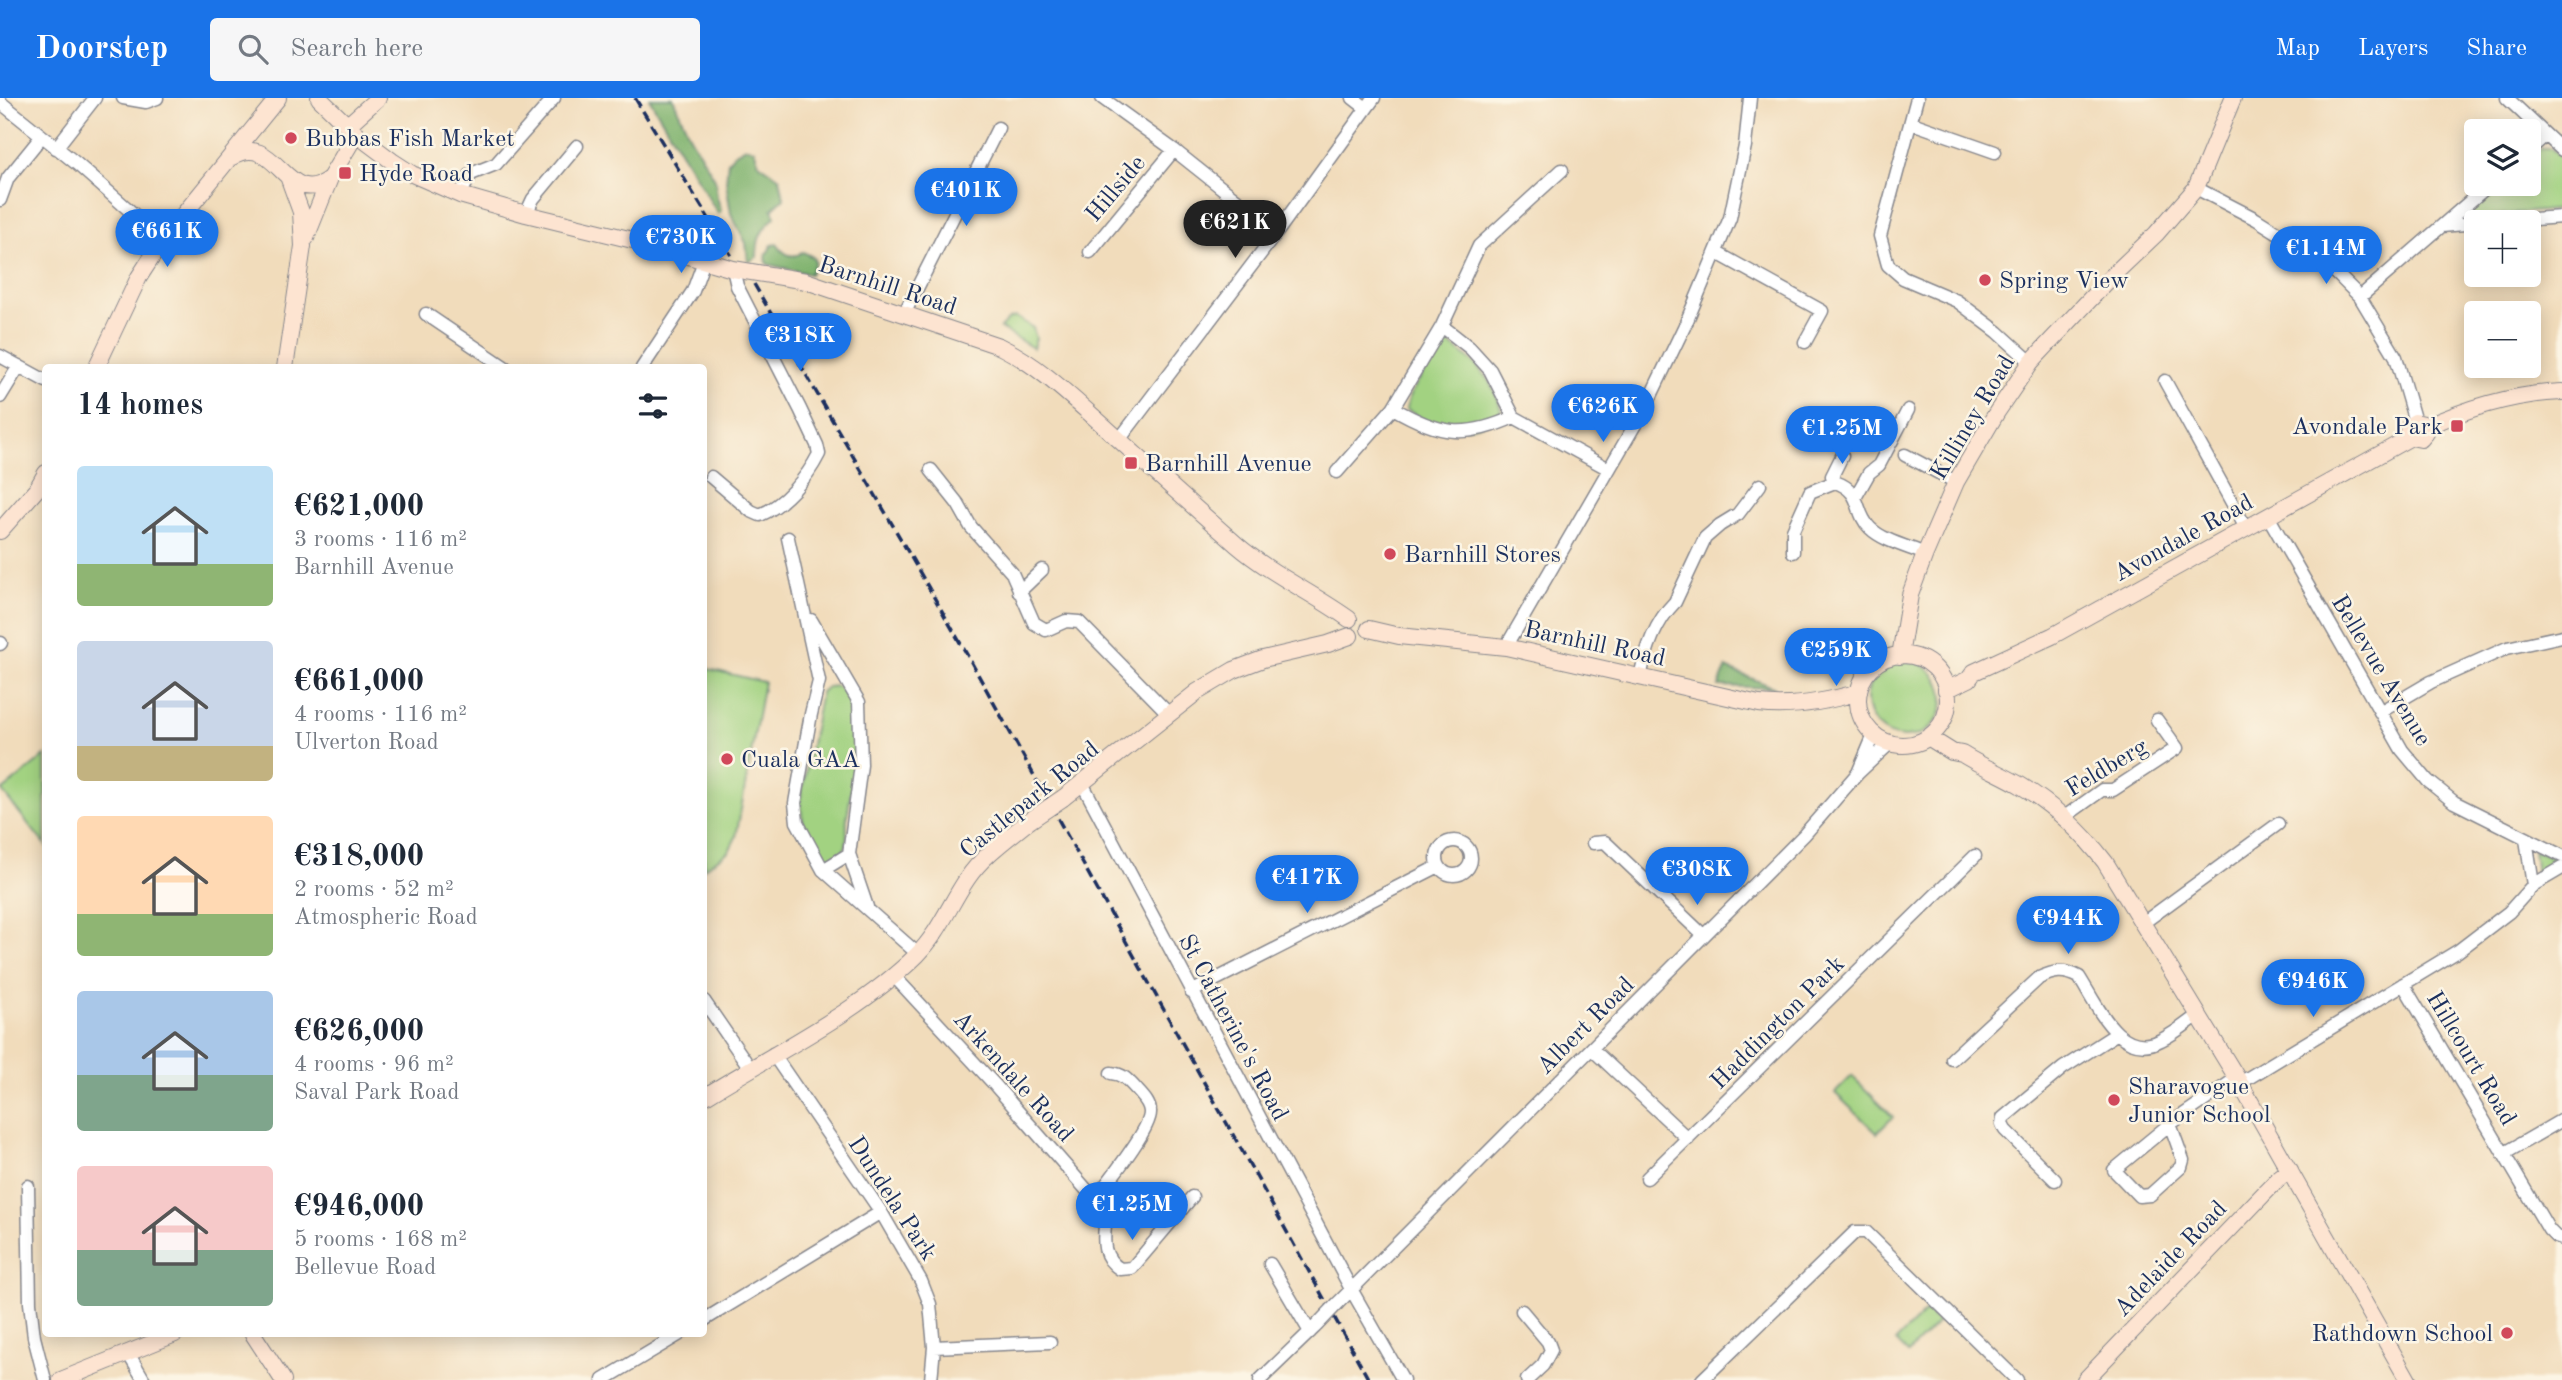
<!DOCTYPE html>
<html lang="en">
<head>
<meta charset="utf-8">
<style>
  body { margin:0; font-family:"Old Standard TT",serif; background:#f6f6f7; color:#1f2937; height:100vh; display:flex; flex-direction:column; font-size:26px; white-space:nowrap }
  * { box-sizing:border-box; margin:0 }
  p { font-size:23px; color:#747a83 }
  .icon { flex:none; width:38px; height:38px; fill:none; stroke:currentColor; stroke-width:2; stroke-linecap:round; stroke-linejoin:round }
  .map { position:relative; flex:1; overflow:hidden }
  .panel { position:absolute; left:42px; top:266px; width:665px; height:973px; display:flex; flex-direction:column; background:#fff; border-radius:7px; box-shadow:0 4px 18px #0003 }
  .panel>* { flex:none }
  .fabs { position:absolute; left:2464px; top:21px; display:grid; gap:14px }
  .fabs a { display:grid; place-items:center; width:77px; height:77px; border-radius:7px; background:#fff; box-shadow:0 4px 18px #0003; font-size:35px }
  .price { position:absolute; translate:-50% -60px; padding:0 16px; border-radius:24px; background:#1a73e8; color:#fff; font-size:23px; line-height:46px; filter:drop-shadow(0 2px 4px #0008) }
  .price::after { content:''; position:absolute; left:50%; top:42px; width:21px; height:16px; margin-left:-10px; background:inherit; clip-path:polygon(0 0,100% 0,50% 100%) }
  .price.selected { background:#222; color:#fff }
  ul { padding:0; list-style:none }
  li { display:flex; align-items:center; gap:21px; height:175px; padding:0 35px }
  li span { display:grid; place-items:center; flex:none; width:196px; height:140px; border-radius:7px; color:#555 }
  li>.icon { margin-inline-start:auto }
  span .icon { width:84px; height:84px; fill:#fffc; stroke-width:1 }
  li b { font-size:30px }
  h2 { display:flex; justify-content:space-between; align-items:center; height:84px; padding:0 35px; font-size:30px }
  header { display:flex; align-items:center; gap:42px; box-sizing:border-box; height:98px; padding:0 35px; background:#1a73e8; color:#fff }
  header strong { font-size:33px }
  nav { display:flex; gap:38px; margin-inline-start:auto; font-size:24px }
  .search { width:490px; height:63px; background:#f6f6f7; display:flex; align-items:center; gap:18px; box-sizing:border-box; padding:0 24px; border-radius:7px; color:#747a83; font-size:26px }
  .map>svg:first-child { display:block }
  .green { fill:#a2d281; stroke:#5e8070; stroke-width:2 }
  .forest { fill:#81b46f; stroke:#4e7266; stroke-width:2 }
  .lines { fill:none; stroke-linecap:round; stroke-linejoin:round }
  .street-casing { stroke:#86868c; stroke-width:15 }
  .secondary-casing { stroke:#86868c; stroke-width:18 }
  .street { stroke:#fff; stroke-width:12 }
  .secondary { stroke:#fde4d1; stroke-width:16 }
  .rail { stroke:#1b2f5e; stroke-width:3.5; stroke-dasharray:10 5; stroke-linecap:butt }
  .street-bridge-casing { stroke:#86868c; stroke-width:15; stroke-linecap:butt }
  .secondary-bridge-casing { stroke:#86868c; stroke-width:18; stroke-linecap:butt }
  .street-bridge { stroke:#fff; stroke-width:12 }
  .secondary-bridge { stroke:#fde4d1; stroke-width:16 }
  .poi-dot { fill:#d1495b; stroke:#fcf5e5; stroke-width:2.5 }
  .labels { text-anchor:middle; stroke-width:5; stroke-linejoin:round; paint-order:stroke }
  .poi-label { font-size:24px; fill:#1b2f5e; stroke:#fcf5e5; text-anchor:start }
  .street-label { font-size:24px; fill:#1b2f5e; stroke:#fcf5e5 }
</style>
</head>
<body>
<header>
<strong>Doorstep</strong>
<div class="search"><svg class="icon" aria-label="search" viewBox="0 0 24 24"><circle cx="10" cy="10" r="6"/><path d="M15 15l6 6"/></svg>Search here</div>
<nav><a>Map</a><a>Layers</a><a>Share</a></nav>
</header>
<div class="map">
<svg width="2562" height="1282" viewBox="0 0 2562 1282">
  <rect width="100%" height="100%" fill="#fcf5e5"/>
  <filter id="ink" filterUnits="userSpaceOnUse"><feTurbulence type="fractalNoise" baseFrequency=".0143" numOctaves="2"/><feDisplacementMap in="SourceGraphic" scale="14" xChannelSelector="R" yChannelSelector="G"/><feConvolveMatrix kernelMatrix="1 2 1 2 8 2 1 2 1" color-interpolation-filters="sRGB"/></filter>
  <filter id="wash" filterUnits="userSpaceOnUse"><feTurbulence type="fractalNoise" baseFrequency=".00686" numOctaves="4" result="noise"/><feDisplacementMap in="SourceGraphic" scale="28" xChannelSelector="R" yChannelSelector="G"/><feGaussianBlur stdDeviation="1.57" result="paint"/><feColorMatrix in="noise" values="0 0 0 0 0 0 0 0 0 0 0 0 0 0 0 0 0 1.4 0 .05"/><feComposite in="paint" operator="in"/></filter>
  <g filter="url(#wash)">
    <rect width="100%" height="100%" fill="#f1dcbb"/>
    <!-- green -->
    <path class="green" d="M2542,50h8l12,9v52l-105,10 42,-35h30v-25z
      M1016,219l17,11 3,10 -3,10 -33,-20 9,-9z
      M1446,244c26,17 48,36 55,68 -12,20 -46,20 -66,15 -10,-3 -20,-11 -29,-16l4,-14 30,-50z
      M1867 601a38 38 0 1 1 76 0a38 38 0 1 1-76 0Z
      M704,570l60,14 -28,155 -7,14 -25,17z
      M836,588l7,4c22,32 9,92 4,128 -1,9 1,19 -1,28 -2,7 -10,10 -16,14l-7,-2 -19,-30 -4,-26 21,-110 6,-5z
      M45,658v89l-43,-54z
      M2534,752l27,10 1,3 -25,12z
      M1852,978l41,41 -16,16 -42,-40z
      M1926,1213l12,11 -30,31 -12,-12z"/>
    <!-- forest -->
    <path class="forest" d="M649,0h24l17,39 25,42 2,18 4,14 -3,3z
      M746,49l8,2 5,14 21,15 4,20 -12,11 3,8c-14,13 -18,21 -18,40l-9,5 -2,-19 -15,-29 -5,-32 2,-21 7,-8z
      M777,146c6,9 14,16 26,8l10,5 2,5 -5,12 -43,-10 -1,-9 6,-10z
      M1726,570l49,20 -56,-2z"/>
  </g>
  <g filter="url(#ink)">
    <g class="lines">
      <!-- street casing -->
      <g class="street-casing">
        <path id="street" d="M123,0l23,4 11,-4
          M1102,0l72,52 103,82
          M1353,0l13,10
          M1917,0l-37,138 8,29 15,13 54,23 41,31 33,30
          M2507,0l55,52
          M0,4l77,62 86,76
          M1912,25l83,29
          M56,50l39,-50
          M2529,52l17,-15
          M2196,90l60,31 70,44 34,34 36,60 19,65
          M460,97l11,-21 25,-10 58,-66
          M0,102l8,-22 34,-42
          M526,116l7,-15 44,-53
          M2491,124l71,-5
          M2442,128l34,-3
          M1090,154l84,-102
          M1717,155l105,58 -17,31
          M2360,199l130,-113
          M426,216l80,54
          M904,216l94,-186
          M1442,228l28,22 20,22 24,47
          M0,258l46,25
          M642,270l51,-77 11,-30
          M2165,283l81,147
          M0,299l19,-31
          M1393,310c46,27 72,31 121,9l93,51
          M1119,342l158,-208 97,-134
          M1905,357l51,27
          M931,372l27,34 13,23 41,46 22,50 12,7 20,-9 13,1 91,93
          M1337,374l56,-64 49,-82 37,-80 83,-76
          M711,379l40,34 9,4c24,-10 47,-37 59,-61l-2,-9 -17,-36 -63,-123 -4,-17
          M1835,384l-3,-6 10,-20
          M1856,398l13,-23 10,-8 29,-55
          M2268,418l134,234 26,31 26,21 108,54
          M788,440l31,143 -8,33 -16,89 2,19 26,48 95,84
          M1793,454v-22l17,-38 25,-10c29,10 18,29 35,46 13,13 39,19 55,26
          M1019,494l23,-22
          M811,522l48,82 2,63 -12,89 18,53
          M0,546l1,-1
          M1506,549l141,-243 39,-81 44,-105 15,-72 5,-48
          M1640,579c6,-27 15,-55 35,-75l30,-64 15,-13 18,-11 22,-29
          M2380,614l51,-30 76,-34 55,-12
          M1858,675l16,-38
          M1082,685l269,506 52,91
          M2063,720l39,-28h11l64,-42 -20,-28
          M2526,741l7,46
          M1437 760a17 17 0 1 1 34 0a17 17 0 1 1-34 0Z
          M1593,745l12,-1 98,93
          M823,772l26,-16
          M2143,825l135,-99
          M893,877l101,109 112,128c-1,23 -8,43 14,57l12,-1 60,-71
          M2403,886l146,246 7,7 6,2
          M1191,894l248,-126
          M704,903l46,67
          M1592,951l96,90
          M773,956l108,158 40,69 9,23 4,43 -3,33
          M1952,961l87,-81c15,-7 24,-9 40,-1 18,28 41,84 82,63 13,-6 25,-16 37,-25
          M2240,985l218,-132 51,-39 24,-27 29,-17
          M2170,1026l-56,46 25,26 11,-1 31,-28 2,-7 -13,-36 67,-46
          M2505,1055l57,-33
          M1647,1080l328,-322
          M2055,1082l-50,-50 -3,-6 1,-6 60,-50 53,-34
          M28,1088l2,117 4,34 11,43
          M1095,1101c12,-16 56,-70 55,-87 0,-9 -8,-16 -13,-22 -9,-10 -14,-16 -26,-17
          M1270,1166l40,68
          M1338,1205l466,-468 54,-62 32,-30
          M1522,1213l26,31 3,8 -8,15 -16,15
          M704,1222l177,-108
          M934,1249l116,-5
          M128,1255l16,27
          M603,1282l77,-46
          M1260,1282l55,-53
          M1702,1282l153,-148h11l151,148"/>
      </g>
      <!-- secondary casing -->
      <g class="secondary-casing">
        <path id="secondary" d="M319,0l37,36 36,27 20,13 48,21 66,19 115,28 92,27 73,12 193,65c41,20 72,51 106,81 44,40 88,79 132,118 34,29 76,48 112,74
          M348,27l30,-27
          M232,59c44,-29 54,56 98,21
          M306,140l24,-60 26,-44
          M96,270l43,-91 24,-37 115,-142
          M285,270l18,-122 -2,-34 -12,-33
          M2426,329c44,-20 87,-33 136,-35
          M0,433l37,-42 9,-16
          M1369,531l30,7 107,11 253,57c34,4 67,-2 100,-12
          M1858 602a45 45 0 1 1 90 0a45 45 0 1 1-90 0Z
          M1900,558l10,-61 15,-41 31,-72 41,-70 34,-50 81,-86 44,-42 40,-46 37,-90
          M1946,592l23,-11 5,-7 78,-36 359,-199 10,2 5,-6 -2,-9 -9,-2 -5,3 -2,6 3,6
          M1928,639l24,15 10,2c19,12 39,20 58,31 33,20 62,47 85,77l132,216 171,302
          M1063,700l134,-106 37,-22 29,-11 65,-15 22,-8
          M704,999c70,-44 154,-84 213,-142 22,-22 33,-51 50,-76 15,-23 41,-41 62,-58
          M253,1236l30,46
          M61,1282l114,-46
          M2085,1282l195,-203 10,-7"/>
      </g>
      <!-- street -->
      <use href="#street" class="street"/>
      <!-- secondary -->
      <use href="#secondary" class="secondary"/>
      <!-- rail -->
      <path class="rail" d="M635,0l96,157
        M754,186l211,367 404,729"/>
      <!-- street-bridge casing -->
      <g class="street-bridge-casing">
        <path id="street-bridge" d="M1316,1228l22,-23"/>
      </g>
      <!-- secondary-bridge casing -->
      <g class="secondary-bridge-casing">
        <path id="secondary-bridge" d="M1029,723l34,-23"/>
      </g>
      <!-- street-bridge -->
      <use href="#street-bridge" class="street-bridge"/>
      <!-- secondary-bridge -->
      <use href="#secondary-bridge" class="secondary-bridge"/>
    </g>
  </g>
  <!-- markers -->
  <g class="poi-dot">
    <circle cx="291" cy="40" r="7"/>
    <rect x="338" y="68" width="14" height="14" rx="3.5"/>
    <circle cx="1985" cy="182" r="7"/>
    <rect x="2450" y="321" width="14" height="14" rx="3.5"/>
    <rect x="1124" y="358" width="14" height="14" rx="3.5"/>
    <circle cx="1390" cy="456" r="7"/>
    <circle cx="727" cy="661" r="7"/>
    <circle cx="2114" cy="1002" r="7"/>
    <circle cx="2507" cy="1235" r="7"/>
  </g>
  <g class="labels">
    <!-- poi labels -->
    <g class="poi-label">
      <text x="305" y="48">Bubbas Fish Market</text>
      <text x="359" y="83">Hyde Road</text>
      <text x="1999" y="190">Spring View</text>
      <text x="2443" y="336" text-anchor="end">Avondale Park</text>
      <text x="1145" y="373">Barnhill Avenue</text>
      <text x="1404" y="464">Barnhill Stores</text>
      <text x="741" y="669">Cuala GAA</text>
      <text x="2128" y="996">Sharavogue<tspan x="2128" dy="28">Junior School</tspan></text>
      <text x="2493" y="1243" text-anchor="end">Rathdown School</text>
    </g>
    <!-- street labels -->
    <g class="street-label">
      <text transform="translate(1115 90) rotate(-50)" y="8">Hillside</text>
      <text transform="translate(888 187) rotate(18)" y="8">Barnhill Road</text>
      <text transform="translate(1972 319) rotate(-59)" y="8">Killiney Road</text>
      <text transform="translate(2183 439) rotate(-29)" y="8">Avondale Road</text>
      <text transform="translate(1595 545) rotate(12)" y="8">Barnhill Road</text>
      <text transform="translate(2382 572) rotate(59)" y="8">Bellevue Avenue</text>
      <text transform="translate(2106 669) rotate(-31)" y="8">Feldberg</text>
      <text transform="translate(1029 701) rotate(-39)" y="8">Castlepark Road</text>
      <text transform="translate(1777 924) rotate(-45)" y="8">Haddington Park</text>
      <text transform="translate(1585 927) rotate(-45)" y="8">Albert Road</text>
      <text transform="translate(1234 929) rotate(62)" y="8">St Catherine's Road</text>
      <text transform="translate(2472 960) rotate(59)" y="8">Hillcourt Road</text>
      <text transform="translate(1014 978) rotate(48)" y="8">Arkendale Road</text>
      <text transform="translate(893 1100) rotate(57)" y="8">Dundela Park</text>
      <text transform="translate(2170 1160) rotate(-46)" y="8">Adelaide Road</text>
    </g>
  </g>
</svg>
<div class="fabs">
<a><svg class="icon" aria-label="layers" viewBox="0 0 24 24"><path d="M12 4l9 5-9 5-9-5zM3 14l9 5 9-5"/></svg></a>
<a>+</a>
<a>−</a>
</div>
<b class="price" style="left:966px;top:130px">€401K</b>
<b class="price selected" style="left:1235px;top:162px">€621K</b>
<b class="price" style="left:167px;top:171px">€661K</b>
<b class="price" style="left:681px;top:177px">€730K</b>
<b class="price" style="left:2326px;top:188px">€1.14M</b>
<b class="price" style="left:800px;top:275px">€318K</b>
<b class="price" style="left:1603px;top:346px">€626K</b>
<b class="price" style="left:1842px;top:368px">€1.25M</b>
<b class="price" style="left:1836px;top:590px">€259K</b>
<b class="price" style="left:1697px;top:809px">€308K</b>
<b class="price" style="left:1307px;top:817px">€417K</b>
<b class="price" style="left:2068px;top:858px">€944K</b>
<b class="price" style="left:2313px;top:921px">€946K</b>
<b class="price" style="left:1132px;top:1144px">€1.25M</b>
<section class="panel">
<h2>14 homes<svg class="icon" aria-label="filters" viewBox="0 0 24 24"><path d="M4 7h16M4 17h16"/><circle cx="9" cy="7" r="2"/><circle cx="15" cy="17" r="2"/></svg></h2>
<ul>
<li><span style="background:linear-gradient(#bfe0f5 70%,#8fb573 0)"><svg class="icon" aria-label="home" viewBox="0 0 24 24"><path d="M3 11l9-7 9 7M6 9v11h12V9"/></svg></span><div><b>€621,000</b><p>3 rooms · 116 m²</p><p>Barnhill Avenue</p></div></li>
<li><span style="background:linear-gradient(#c9d6e8 75%,#c2b280 0)"><svg class="icon" aria-label="home" viewBox="0 0 24 24"><path d="M3 11l9-7 9 7M6 9v11h12V9"/></svg></span><div><b>€661,000</b><p>4 rooms · 116 m²</p><p>Ulverton Road</p></div></li>
<li><span style="background:linear-gradient(#ffd9b3 70%,#8fb573 0)"><svg class="icon" aria-label="home" viewBox="0 0 24 24"><path d="M3 11l9-7 9 7M6 9v11h12V9"/></svg></span><div><b>€318,000</b><p>2 rooms · 52 m²</p><p>Atmospheric Road</p></div></li>
<li><span style="background:linear-gradient(#a9c7e8 60%,#7fa58c 0)"><svg class="icon" aria-label="home" viewBox="0 0 24 24"><path d="M3 11l9-7 9 7M6 9v11h12V9"/></svg></span><div><b>€626,000</b><p>4 rooms · 96 m²</p><p>Saval Park Road</p></div></li>
<li><span style="background:linear-gradient(#f6c9c9 60%,#7fa58c 0)"><svg class="icon" aria-label="home" viewBox="0 0 24 24"><path d="M3 11l9-7 9 7M6 9v11h12V9"/></svg></span><div><b>€946,000</b><p>5 rooms · 168 m²</p><p>Bellevue Road</p></div></li>
</ul>
</section>
</div>
</body>
</html>
